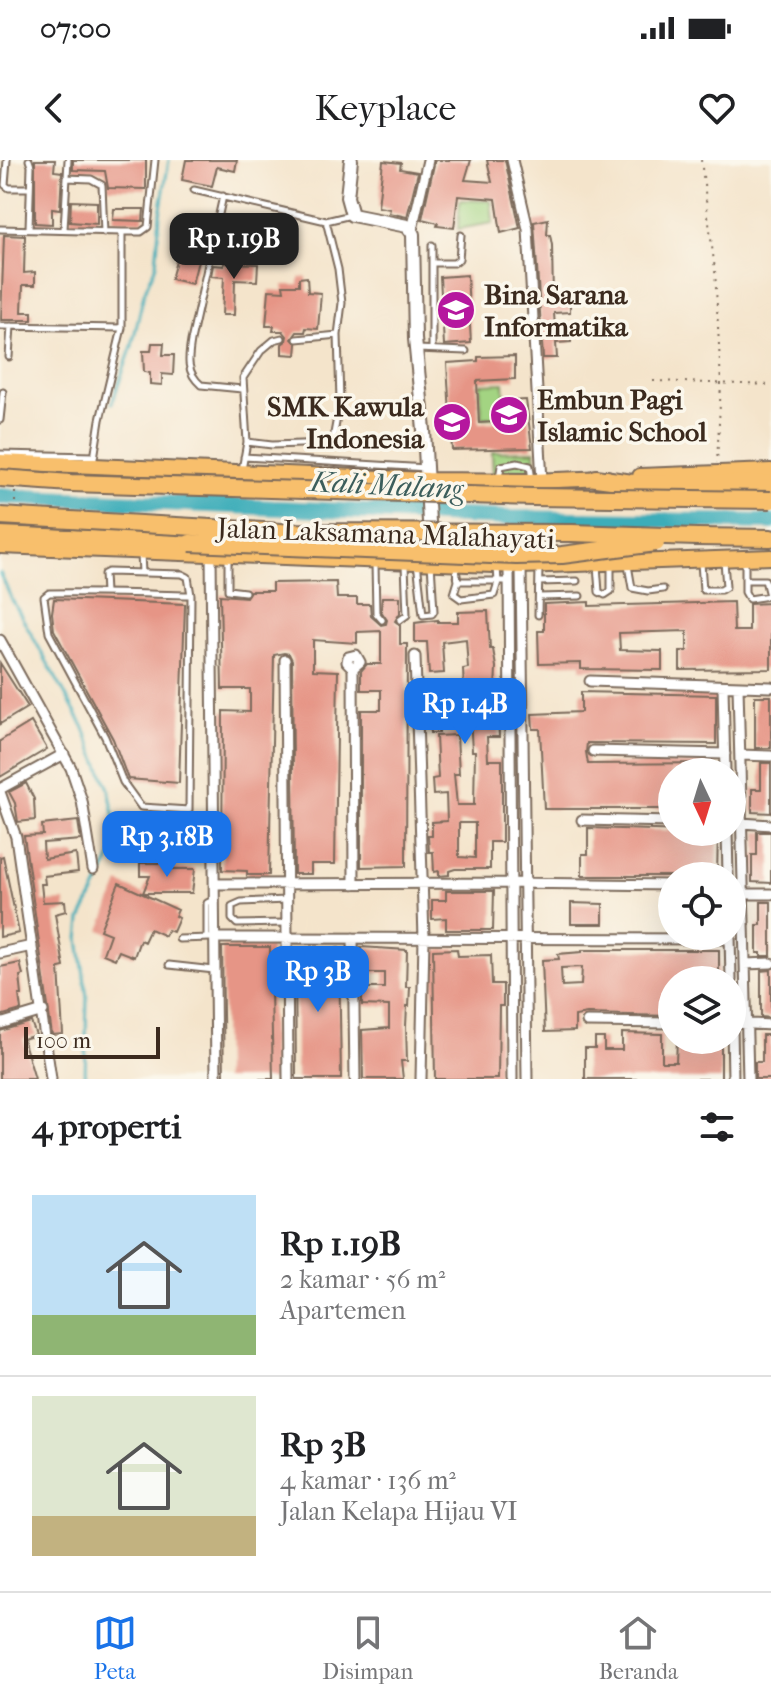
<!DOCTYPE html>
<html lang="id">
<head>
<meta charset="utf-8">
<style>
  body { margin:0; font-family:"IM FELL French Canon",serif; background:#f2f2f2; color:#202124; height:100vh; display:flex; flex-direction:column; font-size:30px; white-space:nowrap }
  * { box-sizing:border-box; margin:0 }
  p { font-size:26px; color:#757577 }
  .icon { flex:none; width:44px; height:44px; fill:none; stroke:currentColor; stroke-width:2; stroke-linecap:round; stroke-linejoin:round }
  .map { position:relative; height:919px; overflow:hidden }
  .drawer { display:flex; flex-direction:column; background:#fff; flex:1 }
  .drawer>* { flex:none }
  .needle { width:52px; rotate:176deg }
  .controls { position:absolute; left:658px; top:598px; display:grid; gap:16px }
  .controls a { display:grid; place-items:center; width:88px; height:88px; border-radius:50%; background:#fff; box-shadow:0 8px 32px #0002; font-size:40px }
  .scale { position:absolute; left:24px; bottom:20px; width:136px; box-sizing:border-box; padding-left:8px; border:4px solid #3b2a1e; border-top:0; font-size:22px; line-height:28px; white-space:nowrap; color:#3b2a1e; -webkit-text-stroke:6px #fbf7ec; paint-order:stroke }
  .price { position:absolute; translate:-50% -68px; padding:0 18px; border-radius:16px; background:#1a73e8; color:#fff; font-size:26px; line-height:52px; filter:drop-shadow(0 2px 4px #0008) }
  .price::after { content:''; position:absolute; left:50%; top:48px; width:24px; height:18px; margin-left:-12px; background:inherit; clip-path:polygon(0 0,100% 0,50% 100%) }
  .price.active { background:#222; color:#fff }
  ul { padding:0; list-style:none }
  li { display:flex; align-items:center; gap:24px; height:200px; padding:0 32px }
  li+li { border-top:2px solid #e0e0e0 }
  li span { display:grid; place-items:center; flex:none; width:224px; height:160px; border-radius:0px; color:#555 }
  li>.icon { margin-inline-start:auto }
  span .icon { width:96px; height:96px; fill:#fffc; stroke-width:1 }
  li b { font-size:34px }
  h2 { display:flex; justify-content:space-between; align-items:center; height:96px; padding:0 32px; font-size:34px }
  .status { display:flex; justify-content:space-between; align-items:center; height:56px; padding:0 40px; background:#fff; direction:ltr }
  .status svg { height:22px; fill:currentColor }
  header { display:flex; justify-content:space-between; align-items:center; height:104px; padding:0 32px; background:#fff; font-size:36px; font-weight:600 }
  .tab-bar { display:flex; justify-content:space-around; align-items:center; height:112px; border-top:2px solid #e0e0e0; background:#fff; font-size:22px; color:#757577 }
  .tab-bar a { display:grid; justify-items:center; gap:4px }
  .tab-bar .active { color:#1a73e8 }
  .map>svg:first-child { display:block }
  .green { fill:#a3d482; stroke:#6f7f50; stroke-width:2 }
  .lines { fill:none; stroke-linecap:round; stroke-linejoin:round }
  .stream { stroke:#3dadb9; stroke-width:3 }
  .river { stroke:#3dadb9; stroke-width:16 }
  .building { fill:#e69586; fill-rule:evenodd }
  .service-casing { stroke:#7c6b5b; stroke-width:9 }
  .minor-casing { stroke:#7c6b5b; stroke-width:13 }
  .tertiary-casing { stroke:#7c6b5b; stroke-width:16 }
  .primary-casing { stroke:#7c6b5b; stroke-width:18 }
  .motorway-casing { stroke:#7c6b5b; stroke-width:20 }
  .path { stroke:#7c6b5b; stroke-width:2; stroke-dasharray:2 6; stroke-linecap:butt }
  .service { stroke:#fff; stroke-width:5 }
  .minor { stroke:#fff; stroke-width:9 }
  .tertiary { stroke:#fff; stroke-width:12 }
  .primary { stroke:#f8bf6c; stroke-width:14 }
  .motorway { stroke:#f8bf6c; stroke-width:16 }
  .motorway-bridge-casing { stroke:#7c6b5b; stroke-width:20; stroke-linecap:butt }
  .motorway-bridge { stroke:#f8bf6c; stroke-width:16 }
  .labels { text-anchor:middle; stroke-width:7; stroke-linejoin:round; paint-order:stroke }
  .poi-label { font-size:28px; font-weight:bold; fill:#3b2a1e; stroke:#fbf7ec; text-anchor:start }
  .street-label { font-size:28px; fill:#3b2a1e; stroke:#fbf7ec }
  .water-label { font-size:30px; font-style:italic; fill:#3c5e5c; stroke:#fbf7ec }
</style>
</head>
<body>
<div class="status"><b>07:00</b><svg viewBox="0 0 49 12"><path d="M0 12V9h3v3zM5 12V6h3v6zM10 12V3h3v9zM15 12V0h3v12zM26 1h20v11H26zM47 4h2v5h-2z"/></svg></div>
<header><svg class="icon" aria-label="back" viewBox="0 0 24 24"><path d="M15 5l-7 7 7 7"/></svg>Keyplace<svg class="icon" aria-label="heart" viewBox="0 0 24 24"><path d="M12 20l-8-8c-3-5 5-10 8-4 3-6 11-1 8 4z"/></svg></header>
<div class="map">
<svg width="771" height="919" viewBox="0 0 771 919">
  <rect width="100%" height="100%" fill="#fbf7ec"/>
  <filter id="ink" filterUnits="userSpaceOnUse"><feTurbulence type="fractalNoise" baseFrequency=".0125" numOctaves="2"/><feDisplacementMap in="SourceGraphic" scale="16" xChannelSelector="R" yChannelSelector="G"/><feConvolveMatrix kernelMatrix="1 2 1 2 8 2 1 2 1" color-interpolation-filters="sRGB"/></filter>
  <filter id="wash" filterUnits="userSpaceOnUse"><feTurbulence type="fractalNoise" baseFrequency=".006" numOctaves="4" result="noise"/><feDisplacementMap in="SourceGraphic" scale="32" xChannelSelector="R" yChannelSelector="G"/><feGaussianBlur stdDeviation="1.8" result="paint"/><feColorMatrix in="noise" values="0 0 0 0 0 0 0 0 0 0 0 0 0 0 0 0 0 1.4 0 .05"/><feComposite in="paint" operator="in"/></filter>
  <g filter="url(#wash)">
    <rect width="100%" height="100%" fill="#f4e4cb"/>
    <!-- green -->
    <path class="green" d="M460,40l31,1 2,22 -35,6z
      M504,223l2,34 -24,1 -2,-34z
      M535,291l1,26 -43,1 -1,-26z"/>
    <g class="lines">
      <!-- stream -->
      <path class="stream" d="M112,243l20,-57 12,-53 12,-28 4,-51 9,-54
        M0,413l11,25 72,128 26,63 7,37 -2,25 -33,69 -2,19 8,58 -2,82"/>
      <!-- river -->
      <path class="river" d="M0,336l508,22 263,4"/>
    </g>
    <g id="blocks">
      <!-- building -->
      <path class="building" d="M35,0h20l-1,11 8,1 -2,37 -8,-1v16l-17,-1z
        M73,0h73v29l-38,-1 -3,-17 -32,-1z
        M186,0h51l-2,11 -18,-4 -5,19 -30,-6z
        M435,0h36l-6,20 27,2 -5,-22h18l15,68 -19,5 -5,-34 -38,-3 -4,32 -17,-2 1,-3 -16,-4z
        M383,1l18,2 -1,6 18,3 -11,45 -18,-4 1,-4 -12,-2z
        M71,41l26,1v22l-27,-2z
        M114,49h30l-1,12 -30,-1z
        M548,59l-1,16h3l2,10 1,53h7v7l10,-1v8l-16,1 1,15 16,-1v15l-15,1 1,15h-14l-9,-136z
        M185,69l20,5 -13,50 -21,-5z
        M4,75l21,1 -1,37 11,-1v13h-12l-1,27h10v8h-31z
        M224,103l34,1 -1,17 -22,-1 -1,35h-12l2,-38 -13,-1 2,-11 11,1z
        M467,115l4,68 -27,2 -4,-68z
        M307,117l1,15 13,1 -3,36 -12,-1 -1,4h-8l-5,7 5,5 -1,11 -14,-1v-10l4,-3 1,-5 -4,-5h-10l1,-5h-8l3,-36 15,1 -1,-6h16v-7z
        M152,183h12l-1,12h11l-1,20 -11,-1v11l-12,-1v-11l-6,-1 -1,-21h8z
        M515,196v23l-38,2 2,42 29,-2 -2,-20 20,-1 6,48 -80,2 -5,-87 31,-2v-4z
        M336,422l1,16h20v6h13l1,12 10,9 5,-1 1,-4 -6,-9 1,-14h18v16l-5,8 5,4v19h7l-1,222 -45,1v-157h20v-20h-20v-19l6,-7h14v-33l-24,1v11l-44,-3v30l25,1 -3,193h-24v10h-17l-2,-214 -3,-6 -5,-1 -10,2 -5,220h-22v-4l-25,-1 1,-159 27,1v-23h-28l-2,-94 26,2 4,-6h22v-8z
        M54,439l131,5 -6,179 -51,-4 -15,-40 -59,-109 -2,-17z
        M589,442v4l144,-4 1,29h15v-27l22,-1v66l-91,1v-19h7v-20l-68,2 1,17 42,1v19l-81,-1v-6l-42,1 -1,-33h6v-27z
        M488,451l2,38h3l3,18 -2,49h4l1,21h-12l1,23h14v82h-12v27h-35l-6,2v4l-10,1v-5l-5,1 -1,-20h-4l-1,-16h4v-14l15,-1 -1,-27 -13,1 -1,-16 6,-1 -2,-42 21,-1 2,39h-5l3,31h17l1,-54h-3l-2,-36 -10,1 -1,-5 -20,1v21h-9l1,-42 33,-2 -1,-20 5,-1 -2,-29 -24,3 2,31 -15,1 -2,-32h-12v-19l23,-3v2h20v-10zM459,663h16v35l-16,-1z
        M0,503l28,44 -28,17z
        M581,532l135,3v49l-129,-1 -1,9 2,12 127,-1 1,9h-44v37h-128l-4,-80h-7l-1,-15 49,-2z
        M755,536h16v52h-16z
        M31,562l16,27 -47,28v-36z
        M761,603h10v50l-19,-1v-23h9z
        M26,623l8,16 1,21 -17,2 -3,-19 -6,-11z
        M78,661l3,19 -38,3 1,16 32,-5 2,18 -34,4 1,8h-4l2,18 22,-1 1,10 -11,3 9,53 -5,1 4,66 -11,1 -28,-199 19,-1 -1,-10z
        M588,668l130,4 -1,44h-135v-22h6z
        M757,672h14v51l-19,-1v-27h5z
        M3,696l16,77 -19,4v-80z
        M140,703h29v6h26l-3,24h-49l7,-17h-10z
        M119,723l59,27 -3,6 4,2 -6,14 -5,-2 -3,6 -15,-7 -6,13 -4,-2 -6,17 -15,-6 -4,8 -12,-5 7,-20 -10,-4z
        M446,731h48l-1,39h-47v-12l-14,1v-19h14z
        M761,742h10v54h-10v-3h-4v-28h4z
        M571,743l32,1v20h-32z
        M222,787h48l3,132h-49z
        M361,787l46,3 -1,37h4l-1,19h-2l-1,20 1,35h-6l2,18h-40l-1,-49 27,-2v-22l-27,-1v-17h22v-15h-23z
        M339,788l2,131h-45l-1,-129z
        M457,789l1,7 33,-1 1,29h11v22h-4l-1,73h-63l-2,-129z
        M582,790h137v30h-47v36l-85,-2 -12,2v15l-30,1 -3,-72 17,-1 -1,-5 24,-2zM582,807l-1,18 -19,1 -1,-18z
        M20,803l3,12 -3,1 2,19h-3l2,15 -21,6v-49z
        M771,810v48l-10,-1v-46z
        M31,862l5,13 -13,4 12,40h-35v-48z
        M622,873l40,1v28h14l1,-22h44v39h-136v-31h10v-10h9v12h18z
        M762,875h9v44h-16v-17h7z"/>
    </g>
  </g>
  <g filter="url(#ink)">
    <use href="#blocks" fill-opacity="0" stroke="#7c6b5b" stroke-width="2"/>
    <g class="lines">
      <!-- service casing -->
      <g class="service-casing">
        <path id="service" d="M7,0l-2,25 4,3h20
          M29,0l2,6 -2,62
          M67,18l24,1 11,6 2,48
          M194,30l132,31 25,-6
          M223,36l-32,145c-3,18 -5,31 10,44l41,4
          M0,69l122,3
          M64,69l4,-69
          M432,85v104
          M432,103h22l5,-4 2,-24
          M0,166l122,2
          M297,179l41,-4
          M417,189l49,2
          M9,197l2,-31
          M0,260l3,-28
          M247,282l25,3 58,-2 3,-4 7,-38 -2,-66 4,-32 -4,-34 -12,-48
          M0,294l94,2
          M244,297l183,11
          M93,305l7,-45 22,-92v-96h19l7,-5 7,-67
          M242,310l5,-28 -4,-64 18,-27 13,-11 8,-2
          M499,318l2,-12 16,-3 13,3 2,14
          M141,394l1,19
          M228,396v34l17,2
          M745,398v34l4,7 20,-3 -4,-16h-20
          M417,402l6,53 9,-1 2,-3 -3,-48
          M701,403l2,27h18l5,-3 -2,-26
          M375,404l1,49 6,7
          M455,404l3,17 -4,13 7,5 33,-4 4,-13 -1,-15
          M597,405l2,27 6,3 6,-4v-28
          M628,405l4,23 16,3 15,-2
          M458,421h51
          M539,422l38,-1
          M105,433l-1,-19 4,-2 74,2 6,3 3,18 -2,215 -48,-3 -18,-25 -18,-45 -56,-104 -5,-36 5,-4c47,-1 95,1 142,2
          M539,437l41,-1
          M538,455l1,-47
          M400,460l7,-5 -2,-50
          M286,763l-49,1 -5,-5v-13l9,-4 45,-2
          M207,778v-35l6,-3
          M179,779l31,-1
          M169,805l45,5"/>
      </g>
      <!-- minor casing -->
      <g class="minor-casing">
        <path id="minor" d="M512,0l16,69 14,252
          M412,70l16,-70
          M211,393l5,526
          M509,405l3,514
          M521,406l6,513
          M0,480l71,128 11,33 11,68
          M415,496l9,282 -3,141
          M285,500l3,419
          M353,508l7,-6 -4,-7 -8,2 -1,5 6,6 1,216
          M590,521l181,6
          M723,526l2,86
          M738,526l10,393
          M593,591l132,3
          M740,595l31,1
          M0,629l64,-35
          M0,632l16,45 35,242
          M582,660l90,2
          M741,663l30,2
          M727,672l1,44
          M215,724l296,-1 161,2
          M743,734h28
          M730,776l1,44
          M214,778l516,1
          M353,778l2,141
          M0,793l32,-7
          M745,804l26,-1
          M587,862l85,1
          M732,863l39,2
          M0,864l43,-13
          M732,866l1,53"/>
      </g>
      <!-- tertiary casing -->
      <g class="tertiary-casing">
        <path id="tertiary" d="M351,0l-4,37 5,18 55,11 6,8 2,105 9,91 7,129"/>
      </g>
      <!-- primary casing -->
      <g class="primary-casing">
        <path id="primary" d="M0,302l428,18 104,1 75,-3
          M640,316l131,-5
          M0,386l521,20 250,-9"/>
      </g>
      <!-- motorway casing -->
      <g class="motorway-casing">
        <path id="motorway" d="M596,318l37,5 138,1
          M0,375l190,8
          M697,377l74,1"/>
      </g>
      <!-- path -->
      <path class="path" d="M701,0l14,110 6,113 -4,80
        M653,221l118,4
        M15,332v14"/>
      <!-- service -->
      <use href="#service" class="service"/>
      <!-- minor -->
      <use href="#minor" class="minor"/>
      <!-- tertiary -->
      <use href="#tertiary" class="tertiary"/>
      <!-- primary -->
      <use href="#primary" class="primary"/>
      <!-- motorway -->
      <use href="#motorway" class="motorway"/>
      <!-- motorway-bridge casing -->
      <g class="motorway-bridge-casing">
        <path id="motorway-bridge" d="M0,318l71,5 462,14 238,3
          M0,356l282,16 290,1 125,4
          M190,383l326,13 46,-1 94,-12"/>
      </g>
      <!-- motorway-bridge -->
      <use href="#motorway-bridge" class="motorway-bridge"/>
    </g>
  </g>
  <!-- icons -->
  <defs>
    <g id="university-disc" transform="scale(2)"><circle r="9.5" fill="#b5179e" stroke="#fbf7ec"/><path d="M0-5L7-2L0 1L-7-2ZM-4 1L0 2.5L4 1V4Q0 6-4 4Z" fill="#fff"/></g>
    <g id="school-disc" transform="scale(2)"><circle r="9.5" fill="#b5179e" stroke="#fbf7ec"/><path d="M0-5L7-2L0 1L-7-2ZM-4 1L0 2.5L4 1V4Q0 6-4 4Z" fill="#fff"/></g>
  </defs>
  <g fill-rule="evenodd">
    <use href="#university-disc" x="456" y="150"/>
    <use href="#school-disc" x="509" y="255"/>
    <use href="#school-disc" x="452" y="262"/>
  </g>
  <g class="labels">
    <!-- poi labels -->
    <g class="poi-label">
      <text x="484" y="144">Bina Sarana<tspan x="484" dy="32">Informatika</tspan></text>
      <text x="537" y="249">Embun Pagi<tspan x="537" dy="32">Islamic School</tspan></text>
      <text x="424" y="256" text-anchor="end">SMK Kawula<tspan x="424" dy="32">Indonesia</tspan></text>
    </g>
    <!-- street labels -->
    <g class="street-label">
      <text transform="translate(386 373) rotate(2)" y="10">Jalan Laksamana Malahayati</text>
    </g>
    <!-- water labels -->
    <g class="water-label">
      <text transform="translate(387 325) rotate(3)" y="10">Kali Malang</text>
    </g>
  </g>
</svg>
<div class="controls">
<a><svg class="needle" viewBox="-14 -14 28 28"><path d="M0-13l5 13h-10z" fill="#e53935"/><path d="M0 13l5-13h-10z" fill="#757577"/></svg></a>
<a><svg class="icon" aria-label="locate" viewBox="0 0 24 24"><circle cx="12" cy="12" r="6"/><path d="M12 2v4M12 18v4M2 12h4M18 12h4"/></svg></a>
<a><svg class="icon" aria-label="layers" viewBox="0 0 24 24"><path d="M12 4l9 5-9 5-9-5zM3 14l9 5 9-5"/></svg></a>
</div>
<div class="scale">100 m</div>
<b class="price active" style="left:234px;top:121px">Rp 1.19B</b>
<b class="price" style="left:465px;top:586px">Rp 1.4B</b>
<b class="price" style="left:167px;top:719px">Rp 3.18B</b>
<b class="price" style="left:318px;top:854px">Rp 3B</b>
</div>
<section class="drawer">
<h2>4 properti<svg class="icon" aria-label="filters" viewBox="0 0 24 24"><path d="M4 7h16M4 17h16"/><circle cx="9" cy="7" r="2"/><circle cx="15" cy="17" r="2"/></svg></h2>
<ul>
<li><span style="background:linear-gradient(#bfe0f5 75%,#8fb573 0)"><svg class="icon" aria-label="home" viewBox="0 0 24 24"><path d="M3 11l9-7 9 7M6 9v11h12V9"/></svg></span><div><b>Rp 1.19B</b><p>2 kamar · 56 m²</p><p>Apartemen</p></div></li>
<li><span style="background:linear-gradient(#dfe7d0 75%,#c2b280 0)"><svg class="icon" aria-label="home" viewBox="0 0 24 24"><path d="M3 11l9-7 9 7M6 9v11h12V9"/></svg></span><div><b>Rp 3B</b><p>4 kamar · 136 m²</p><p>Jalan Kelapa Hijau VI</p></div></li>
</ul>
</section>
<nav class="tab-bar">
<a class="active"><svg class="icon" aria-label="map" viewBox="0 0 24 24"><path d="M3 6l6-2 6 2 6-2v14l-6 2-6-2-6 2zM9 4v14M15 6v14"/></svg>Peta</a>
<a><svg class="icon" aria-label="saved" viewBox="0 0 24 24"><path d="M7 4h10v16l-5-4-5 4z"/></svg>Disimpan</a>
<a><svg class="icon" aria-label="home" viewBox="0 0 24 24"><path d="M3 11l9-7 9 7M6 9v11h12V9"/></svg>Beranda</a>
</nav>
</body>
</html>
